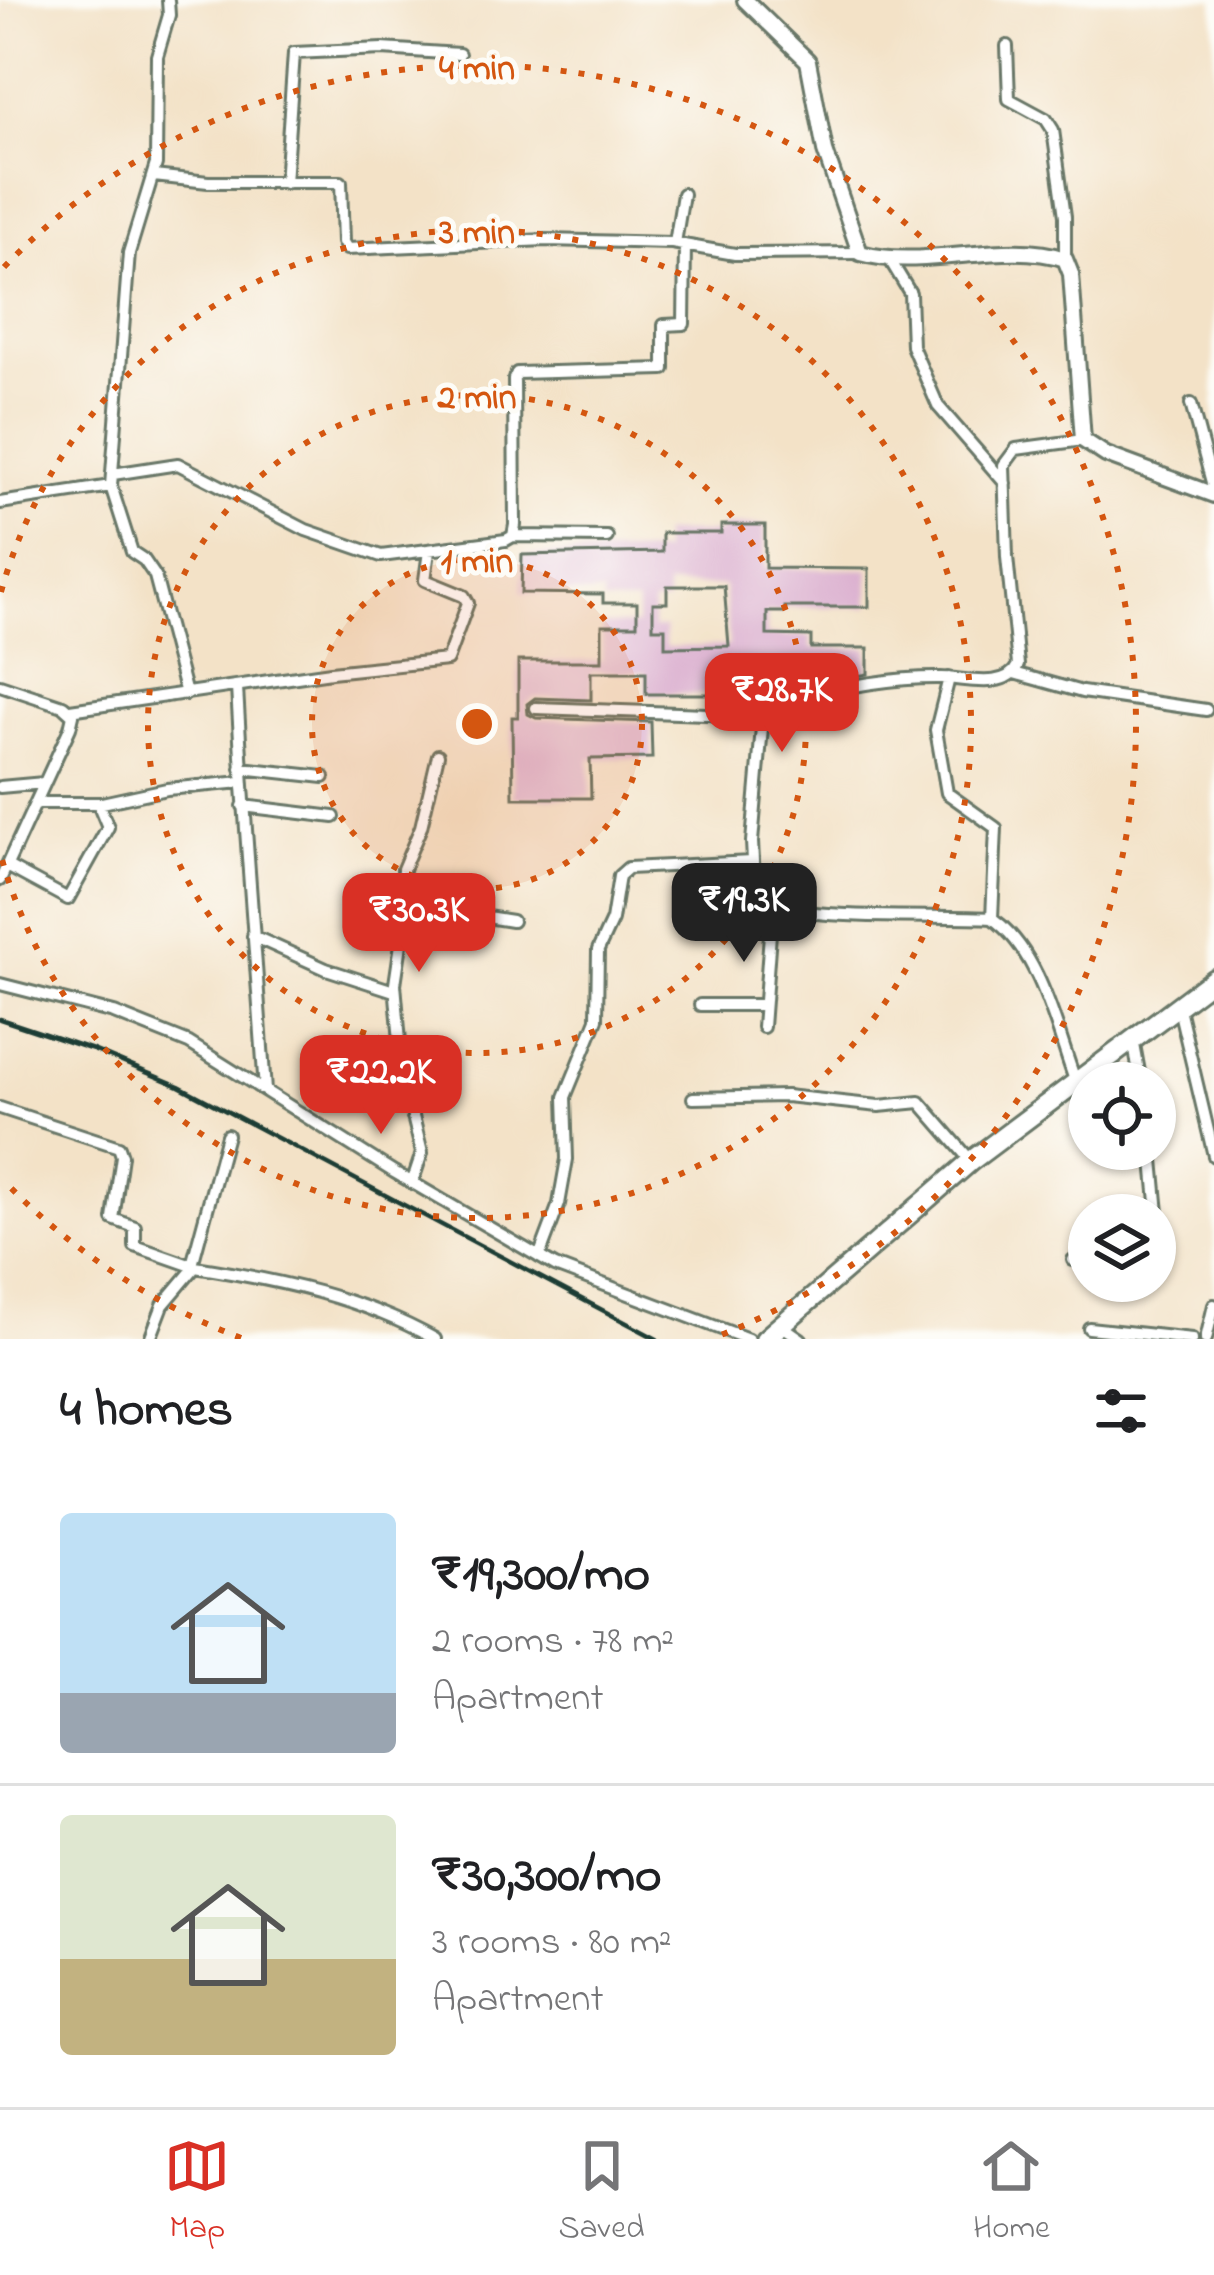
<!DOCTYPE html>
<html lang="en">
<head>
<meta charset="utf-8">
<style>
  body { margin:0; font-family:"Indie Flower",sans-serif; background:#f2f2f2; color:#202124; height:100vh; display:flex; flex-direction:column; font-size:45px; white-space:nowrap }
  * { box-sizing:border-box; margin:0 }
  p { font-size:39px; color:#757577 }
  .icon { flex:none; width:66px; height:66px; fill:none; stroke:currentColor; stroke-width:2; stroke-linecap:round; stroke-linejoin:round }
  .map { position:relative; height:1339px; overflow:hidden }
  .panel { display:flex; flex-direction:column; background:#fff; flex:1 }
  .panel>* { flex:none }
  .tools { position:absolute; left:1068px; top:1062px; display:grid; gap:24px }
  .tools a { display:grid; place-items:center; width:108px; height:108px; border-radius:50%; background:#fff; box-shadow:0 3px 9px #0004; font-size:60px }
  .price { position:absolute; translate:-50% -102px; padding:0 27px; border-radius:24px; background:#d93025; color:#fff; font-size:39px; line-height:78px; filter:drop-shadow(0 3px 6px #0008) }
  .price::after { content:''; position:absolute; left:50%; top:72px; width:36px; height:27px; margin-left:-18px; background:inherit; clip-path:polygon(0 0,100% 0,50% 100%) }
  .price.active { background:#222; color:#fff }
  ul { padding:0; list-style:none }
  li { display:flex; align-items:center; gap:36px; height:300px; padding:0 60px }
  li+li { border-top:3px solid #e0e0e0 }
  li span { display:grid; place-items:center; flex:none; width:336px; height:240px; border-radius:12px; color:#555 }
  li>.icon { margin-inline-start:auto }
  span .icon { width:144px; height:144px; fill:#fffc; stroke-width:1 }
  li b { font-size:51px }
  h2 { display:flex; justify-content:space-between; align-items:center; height:144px; padding:0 60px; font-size:51px }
  .tabs { display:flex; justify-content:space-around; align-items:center; height:168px; border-top:3px solid #e0e0e0; background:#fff; font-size:33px; color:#757577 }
  .tabs a { display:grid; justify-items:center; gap:6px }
  .tabs .active { color:#d93025 }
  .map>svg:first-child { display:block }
  .building { fill:#dcb1d0; fill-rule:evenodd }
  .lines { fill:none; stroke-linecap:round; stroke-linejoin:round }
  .minor-casing { stroke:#697767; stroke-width:16 }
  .tertiary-casing { stroke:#697767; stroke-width:20 }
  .trunk-casing { stroke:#697767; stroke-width:24 }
  .minor { stroke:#fff; stroke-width:10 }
  .tertiary { stroke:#fff; stroke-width:14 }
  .trunk { stroke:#fff; stroke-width:18 }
  .rail { stroke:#1f3d34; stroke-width:4.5 }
  .ring { fill:none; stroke:#d45610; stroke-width:6; stroke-dasharray:6 12 }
  .centre { fill:#d45610; stroke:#fdfcf7; stroke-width:6 }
  .ring-label { font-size:36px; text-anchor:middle; font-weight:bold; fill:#d45610; stroke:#fdfcf7; stroke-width:10; stroke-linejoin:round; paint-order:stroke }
</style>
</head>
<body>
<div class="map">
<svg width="1214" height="1339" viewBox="0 0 1214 1339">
  <rect width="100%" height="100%" fill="#fdfcf7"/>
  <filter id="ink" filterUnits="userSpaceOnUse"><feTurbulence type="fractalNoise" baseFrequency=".00833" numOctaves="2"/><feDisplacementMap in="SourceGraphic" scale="24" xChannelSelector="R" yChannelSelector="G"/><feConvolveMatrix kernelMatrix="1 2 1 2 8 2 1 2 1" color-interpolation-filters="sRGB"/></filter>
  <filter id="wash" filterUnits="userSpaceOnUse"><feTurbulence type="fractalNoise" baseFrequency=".004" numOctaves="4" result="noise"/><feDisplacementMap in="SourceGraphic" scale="48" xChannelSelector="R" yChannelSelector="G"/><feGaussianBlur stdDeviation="2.7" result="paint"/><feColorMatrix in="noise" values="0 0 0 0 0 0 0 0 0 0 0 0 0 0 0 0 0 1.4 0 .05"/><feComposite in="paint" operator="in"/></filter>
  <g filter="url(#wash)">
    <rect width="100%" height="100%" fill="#f3e2c7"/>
    <g id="blocks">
      <!-- building -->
      <path class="building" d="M721,525h44v43l104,1v38h-84v5h-18v23l44,1v12h57v26l-45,8 -58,3v13h-43v-4h-76v-22h-55v28l-56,-2 -8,6 1,10 8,4 115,4 1,36 -62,1 1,39h-78l-1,-81h6v-56h84v-36h35v-22h-34v-9l-82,-1 1,-38 140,-3v-19h59zM667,586h57l5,60 -64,1v-19h-12v-25h14z"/>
    </g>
  </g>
  <g filter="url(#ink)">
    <use href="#blocks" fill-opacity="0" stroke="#697767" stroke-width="3"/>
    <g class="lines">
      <!-- minor casing -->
      <g class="minor-casing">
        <path id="minor" d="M1007,46l2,53 37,20 7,11 12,86v43
          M154,176l54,6h133l2,60 4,7 199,-9 126,3 63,11 125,-1
          M285,183l9,-130 88,-4 77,5
          M675,243l8,-49
          M890,260l20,33 2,53 26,60 67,77
          M1191,404l23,86
          M113,474l65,-10 128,66 75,26 125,-16 7,-4 2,-11 -1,-146 3,-6 147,-4v-44l20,-1 1,-79
          M111,486l21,66 12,8 11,16 31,118
          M0,503l111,-17 18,-233 27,-89 1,-108 12,-41 -1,-15
          M513,536l94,1
          M1014,673l68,19 124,18
          M949,678l-13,52 11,63 49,35 -4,90
          M0,685l63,21 10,9 -3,13 -70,152
          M237,687c7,135 19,269 28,404
          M536,708l227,8
          M70,710l261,-38 116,-12 21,-57 -4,-7 -39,-16 4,-29
          M241,768l83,9
          M0,787l44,-4
          M36,803h66l65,-14 75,-7
          M243,806l91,11
          M7,866l61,33 40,-72 -10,-24
          M405,904l107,17
          M253,936l73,33 68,22
          M0,984l114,29 75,30 205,129 161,94 193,73
          M1178,1004l36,152
          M700,1005h64
          M763,1027l9,-120
          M1133,1039l8,44
          M1076,1083c-20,-54 -35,-131 -84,-165 -51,-4 -202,5 -237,-20l-3,-56 11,-126 11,-14c55,-11 110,-25 167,-24 23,0 65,13 77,-13l-11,-108 -3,-92 12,-16 67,-9
          M693,1098l93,-2 93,10 41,-4 51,59
          M0,1108l119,39 3,9 -9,63 22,8v19l60,21
          M1152,1149l9,96 -6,7
          M412,1183l10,-30 -19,-77 -8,-92 10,-67 -2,-48 18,-42 17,-72
          M539,1257l20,-53 8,-45 -2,-62 32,-78 1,-69 14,-30 7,-44 9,-8 124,-6
          M1073,1260l16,-2
          M192,1265l35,-130
          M781,1325l20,14
          M1089,1328l103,11
          M150,1339l13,-34 32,-38c84,13 165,30 240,72
          M1206,1339l8,-34"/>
      </g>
      <!-- tertiary casing -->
      <g class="tertiary-casing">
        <path id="tertiary" d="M745,0l63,61 17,90 35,102c64,18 145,-15 205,6l6,15 12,166 23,15 108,40"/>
      </g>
      <!-- trunk casing -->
      <g class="trunk-casing">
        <path id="trunk" d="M765,1339l206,-178 243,-182"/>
      </g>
      <!-- minor -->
      <use href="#minor" class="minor"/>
      <!-- tertiary -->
      <use href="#tertiary" class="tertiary"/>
      <!-- trunk -->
      <use href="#trunk" class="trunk"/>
      <!-- rail -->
      <path class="rail" d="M0,1019l93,31 86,36 478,253"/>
    </g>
  </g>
  <!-- distance rings -->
  <circle cx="477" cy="724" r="165" fill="#d45610" fill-opacity=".12"/>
  <g class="ring">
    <circle cx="477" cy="724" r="165"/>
    <circle cx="477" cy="724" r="329"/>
    <path d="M1 592A494 494 0 1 1 1 856"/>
    <path d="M241 1338A658 658 0 0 1 4 1181M4 267A658 658 0 1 1 713 1338"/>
  </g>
  <circle cx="477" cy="724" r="18" class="centre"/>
  <g class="ring-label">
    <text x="477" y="79">4 min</text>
    <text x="477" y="243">3 min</text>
    <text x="477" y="408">2 min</text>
    <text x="477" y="572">1 min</text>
  </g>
</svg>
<div class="tools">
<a><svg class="icon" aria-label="locate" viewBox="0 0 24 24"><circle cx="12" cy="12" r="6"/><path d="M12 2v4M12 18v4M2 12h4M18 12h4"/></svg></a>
<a><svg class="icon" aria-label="layers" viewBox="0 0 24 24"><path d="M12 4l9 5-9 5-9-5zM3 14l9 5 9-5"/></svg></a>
</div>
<b class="price" style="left:782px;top:755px">₹28.7K</b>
<b class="price active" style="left:744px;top:965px">₹19.3K</b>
<b class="price" style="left:419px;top:975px">₹30.3K</b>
<b class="price" style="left:381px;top:1137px">₹22.2K</b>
</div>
<section class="panel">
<h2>4 homes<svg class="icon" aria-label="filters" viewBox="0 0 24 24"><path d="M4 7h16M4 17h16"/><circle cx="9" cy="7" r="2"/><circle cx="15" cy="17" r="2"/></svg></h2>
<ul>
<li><span style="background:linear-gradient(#bfe0f5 75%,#9aa5b1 0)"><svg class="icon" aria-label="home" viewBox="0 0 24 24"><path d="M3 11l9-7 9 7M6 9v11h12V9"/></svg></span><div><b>₹19,300/mo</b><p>2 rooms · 78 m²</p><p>Apartment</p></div></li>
<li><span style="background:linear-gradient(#dfe7d0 60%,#c2b280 0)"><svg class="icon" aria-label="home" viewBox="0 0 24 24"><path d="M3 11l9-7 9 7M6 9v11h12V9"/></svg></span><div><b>₹30,300/mo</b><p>3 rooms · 80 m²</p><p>Apartment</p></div></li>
</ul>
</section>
<nav class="tabs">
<a class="active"><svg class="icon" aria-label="map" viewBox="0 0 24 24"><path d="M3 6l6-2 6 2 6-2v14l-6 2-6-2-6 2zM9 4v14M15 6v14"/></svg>Map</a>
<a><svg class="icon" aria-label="saved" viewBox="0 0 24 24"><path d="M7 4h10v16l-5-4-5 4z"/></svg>Saved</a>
<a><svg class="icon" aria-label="home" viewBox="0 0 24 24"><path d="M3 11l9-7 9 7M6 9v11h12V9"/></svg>Home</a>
</nav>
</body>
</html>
